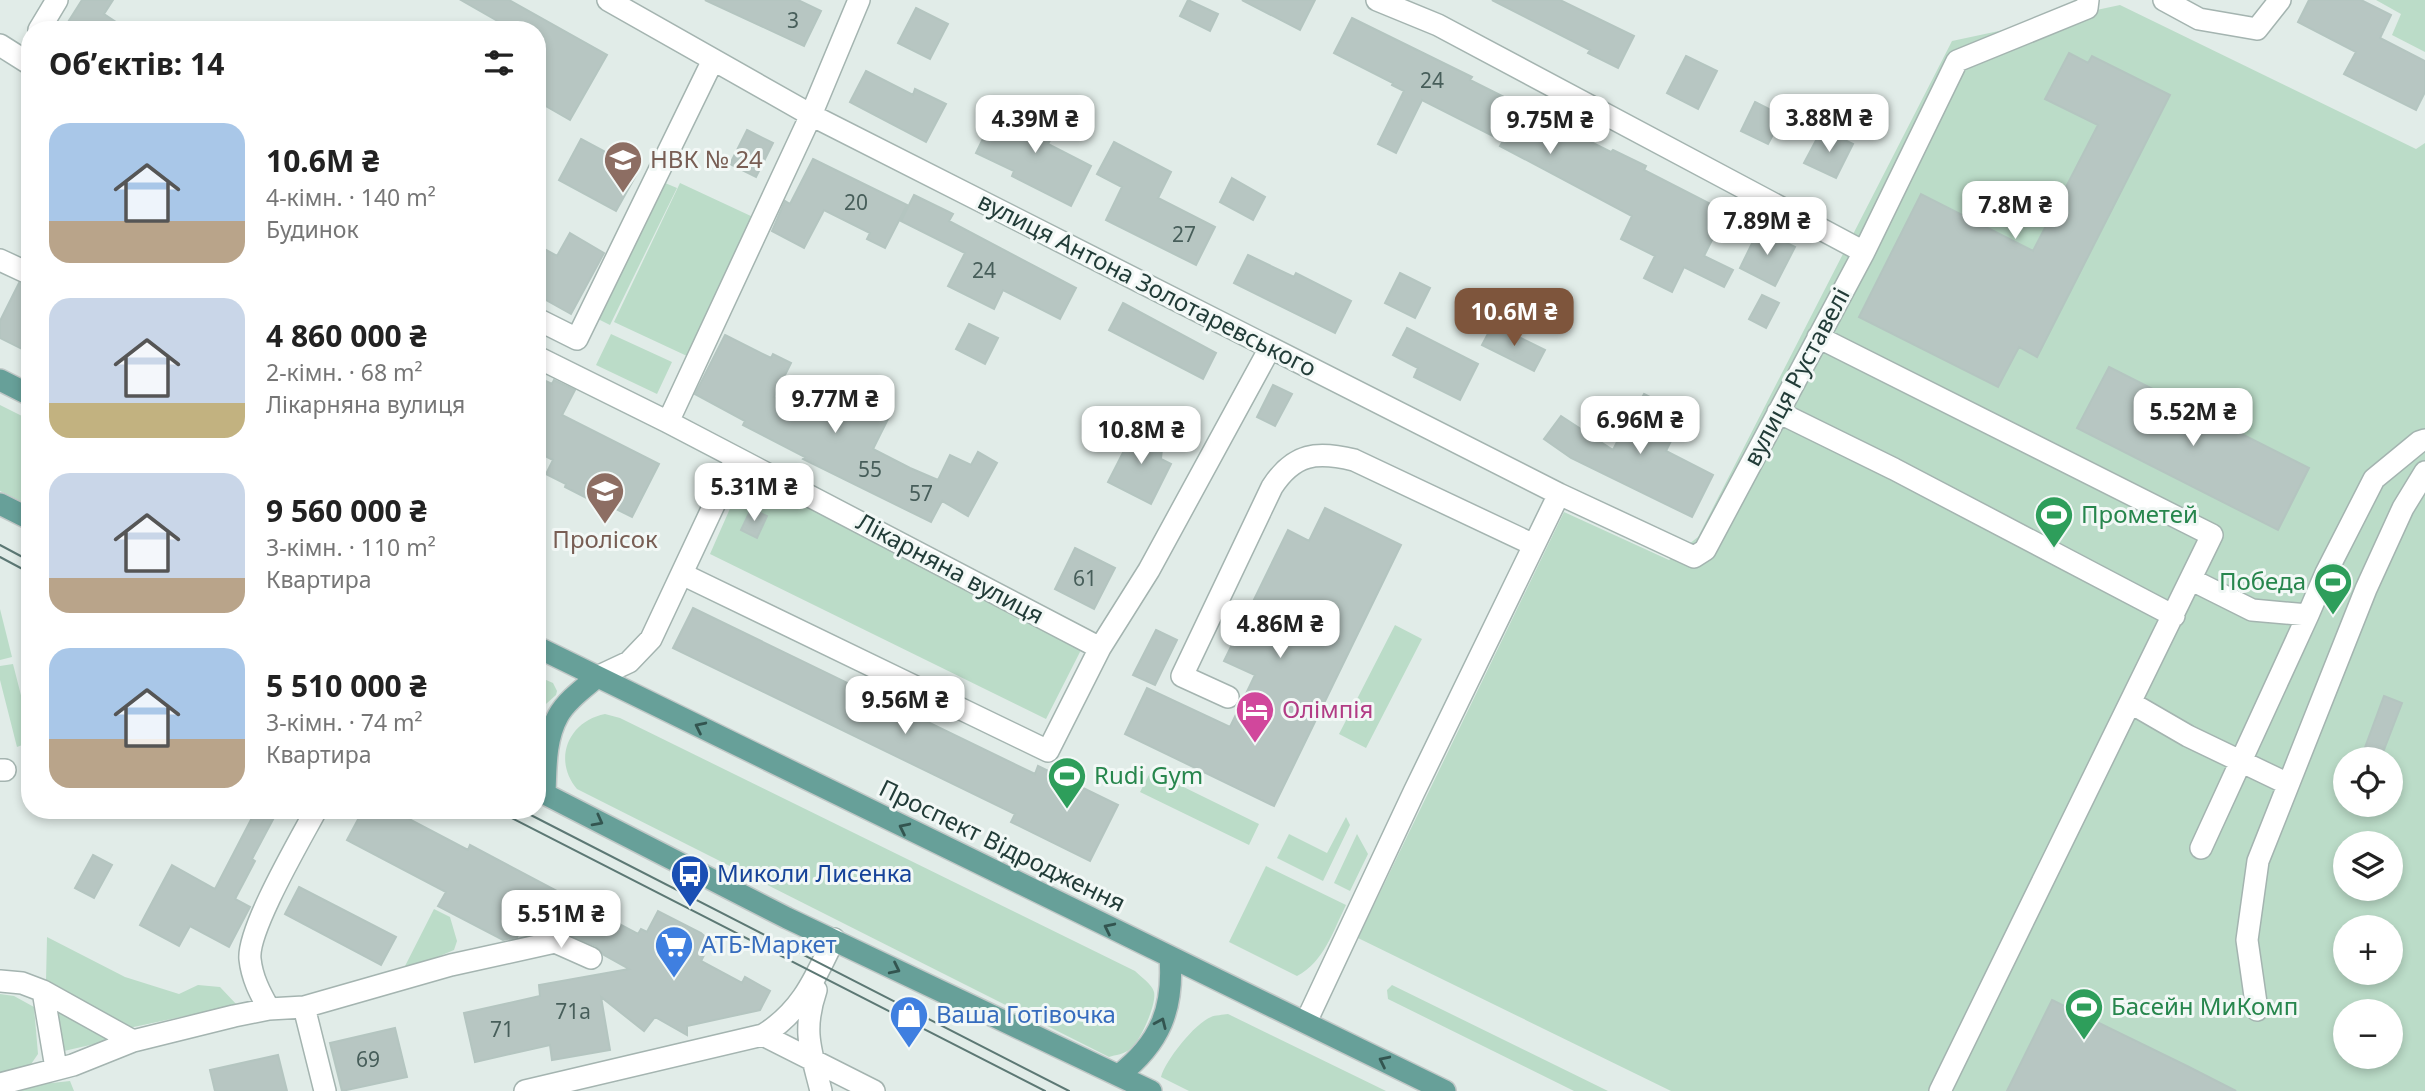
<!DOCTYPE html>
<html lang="uk">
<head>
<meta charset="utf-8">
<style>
  body { margin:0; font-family:"Noto Sans",sans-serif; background:#f6f6f6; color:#222; height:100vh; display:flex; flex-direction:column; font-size:26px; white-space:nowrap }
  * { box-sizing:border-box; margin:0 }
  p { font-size:23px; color:#767676 }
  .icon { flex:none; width:38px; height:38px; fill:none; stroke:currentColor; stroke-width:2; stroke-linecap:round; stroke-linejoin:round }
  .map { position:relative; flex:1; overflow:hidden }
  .details { position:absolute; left:21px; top:21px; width:525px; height:798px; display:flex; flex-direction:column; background:#fff; border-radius:28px; box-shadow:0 4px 10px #0003 }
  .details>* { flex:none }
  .tools { position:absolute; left:2333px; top:747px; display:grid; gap:14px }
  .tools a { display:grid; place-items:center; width:70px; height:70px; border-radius:50%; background:#fff; box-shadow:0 4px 10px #0003; font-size:35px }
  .price { position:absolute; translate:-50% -60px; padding:0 16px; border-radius:14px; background:#fff; color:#222; font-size:23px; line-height:46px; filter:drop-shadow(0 2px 4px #0008) }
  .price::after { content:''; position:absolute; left:50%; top:42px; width:21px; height:16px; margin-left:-10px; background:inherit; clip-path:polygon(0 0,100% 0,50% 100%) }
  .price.current { background:#7e553c; color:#fff }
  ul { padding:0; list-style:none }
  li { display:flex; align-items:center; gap:21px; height:175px; padding:0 28px }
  li span { display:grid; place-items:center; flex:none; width:196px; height:140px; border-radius:21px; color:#555 }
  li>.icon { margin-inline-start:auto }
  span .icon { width:84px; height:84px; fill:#fffc; stroke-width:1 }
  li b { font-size:30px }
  h2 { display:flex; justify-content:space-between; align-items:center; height:84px; padding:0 28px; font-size:30px }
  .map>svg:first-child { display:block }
  .green { fill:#bbdcc8; fill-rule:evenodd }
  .building { fill:#b7c6c2; stroke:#b4c5c0; stroke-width:2 }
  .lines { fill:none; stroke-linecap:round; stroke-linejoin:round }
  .minor-casing { stroke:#a4b4b0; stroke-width:24 }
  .major-casing { stroke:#c1c8c7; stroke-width:24 }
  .minor { stroke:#fff; stroke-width:21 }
  .major { stroke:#67a099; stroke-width:21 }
  .tram { stroke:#5c7874; stroke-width:2 }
  .oneway { stroke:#335550 }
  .labels { text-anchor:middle; stroke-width:6; stroke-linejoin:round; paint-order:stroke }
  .number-label { font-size:21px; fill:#475e5a }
  .education-label { font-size:24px; fill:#785e54; stroke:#f2f8f6; text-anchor:start }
  .street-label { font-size:24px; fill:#223c38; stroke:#f2f8f6 }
  .leisure-label { font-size:24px; fill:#27864d; stroke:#f2f8f6; text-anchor:start }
  .hotel-label { font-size:24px; fill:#b23c85; stroke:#f2f8f6; text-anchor:start }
  .transit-label { font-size:24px; fill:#164399; stroke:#f2f8f6; text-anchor:start }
  .shop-label { font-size:24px; fill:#366cbe; stroke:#f2f8f6; text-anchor:start }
</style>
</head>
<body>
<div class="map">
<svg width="2425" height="1091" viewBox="0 0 2425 1091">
  <rect width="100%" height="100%" fill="#e1ece8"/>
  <!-- green -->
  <path class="green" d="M2376,0h49v52l-33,-17 9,-21z
    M2120,5l296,144 9,-6v948h-754l-313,-153 206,-426 105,48 29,-23 254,-496zM2345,760h45v45h-45zM2345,844h45v45h-45zM2345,928h45v45h-45zM2345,1012h45v45h-45z
    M658,180l19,8 -67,137 -18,-9z
    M680,183l73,34 -66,139 -73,-34z
    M611,334l61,28 -15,32 -61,-29z
    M0,405l30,15v86l-30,-15z
    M743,479l19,1 320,168 -36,71 -336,-165z
    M0,609l12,48 -12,3z
    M1395,625l27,14 -56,109 -27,-14z
    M13,664l14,55 -2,25 -8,3 -17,-67v-14z
    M537,676l16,7 4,8 -1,4 -19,17z
    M605,714l15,4 515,253c6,6 17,13 19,21 3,12 -14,50 -24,57 -5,5 -15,6 -21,8l-532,-268c-25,-30 -8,-68 28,-75z
    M1151,771l108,53 -10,21 -109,-53z
    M1346,817l4,8 -27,56 -46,-23 12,-24 38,19z
    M1357,834l11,20 -18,37 -16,-8z
    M1266,866l80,39c-13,26 -22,57 -49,71l-68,-34z
    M434,909l16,8 7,24 -3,9 -52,22z
    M47,937l78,40 54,17 19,-9 22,2 17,18 -108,23 -83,-47z
    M1392,985l216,106h-34l-186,-92 -1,-9z
    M0,994l14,2 20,11 4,47 -11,16 -27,7z
    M58,1010l54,30 -48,11 -8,-37z
    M1228,1014l158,77h-197l-28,-14c4,-16 34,-54 50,-60 4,-2 12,-2 17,-3z
    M40,1079l12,4 18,-2 4,10h-68z"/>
  <!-- building -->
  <path class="building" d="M82,0h31l-9,14 24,16h-65z
    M461,0h48l98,55 -37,65 -33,-19v-71h-40l4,-7z
    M705,0h93l23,11 -17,35z
    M1188,0l30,14 -8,17 -30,-15z
    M1242,0h73l-15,30z
    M1492,0h68l74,36 -16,32 -30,-15 2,-3z
    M2309,0h52l30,15 -11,23 45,23v31l-9,18 -72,-36 12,-22 -58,-30z
    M916,8l32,16 -18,35 -32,-16z
    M1352,18l120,59 -2,3 42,21 -8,16 48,24 7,-15 52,26 2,-2 33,16 -2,4 82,42 -22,44 29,14 -9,17 -40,-20 -12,25 -28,-14 11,-22 -34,-17 11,-23 -132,-70 3,-5 -81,-41 -26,53 -18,-9 26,-53 -12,-6 1,-2 -59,-30z
    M2069,53l19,10 4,-7 78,39 -133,262 -18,-10 -21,40 -139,-70 62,-123 112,57 65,-126 -53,-26z
    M1686,56l31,15 -19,38 -31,-16z
    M866,71l47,24 2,-6 31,15 -20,38 -76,-40z
    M1755,102l28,14 -15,28 -27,-13z
    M1027,104l34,16 -13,24 43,22 -20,40 -59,-30 2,-5 -38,-18 17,-35 21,11z
    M1822,129l31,15 -17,34 -32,-15z
    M747,130l26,13 -17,34 -26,-13z
    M581,139l58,31 -23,41 -57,-31z
    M1114,142l57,30 -13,26 57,29 -19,38 -90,-45 16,-33 -25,-13z
    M813,159l94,46 -22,43 -18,-9 3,-6 -46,-23 -20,38 -32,-17 13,-30 5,3z
    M1232,178l33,19 -12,23 -33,-18z
    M914,195l39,19 -4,7 127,67 -16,31 -57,-29 -9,19 -46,-23 17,-33 -64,-32z
    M1759,229l36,18 -20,39 -35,-18z
    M570,233l34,20 -33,61 -34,-19v-50l20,11z
    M1248,255l46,22 2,-4 55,28 -16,32 -101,-50z
    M1400,273l30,15 -15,30 -30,-15z
    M19,283l11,4v66l-30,-15v-17z
    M1762,295l17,8 -13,25 -17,-9z
    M1123,303l93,50 -13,26 -94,-49z
    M969,324l29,14 -13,26 -29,-15z
    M1493,324l52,26 -11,21 -52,-26z
    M1407,328l71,36 -18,36 -46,-23 4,-9 -25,-13z
    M725,335l46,23 2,-4 18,9 -17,34 49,24 2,-4 16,9 15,-31 35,18 -18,36 37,19 28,12 12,-25 21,10 7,-13 19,11 -29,53 -26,-15 -11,21 -128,-63 2,-2 -62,-32 2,-4 -50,-27z
    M2109,367l200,101 -31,62 -201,-102z
    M537,377l15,7 2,-4 21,10 -13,25 97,49 -27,53 -22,-11 -2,3 -43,-22 1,-3 -20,-10 7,-14 -16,-8z
    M1273,385l19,9 -17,32 -18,-9z
    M1644,394l40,21 -18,36 47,24 -21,42 -121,-59 -27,-19 17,-23 52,34 25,-50 2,1z
    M1138,423l11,13 14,2 -2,21 10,5 -20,40 -43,-22z
    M1325,508l76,37 -127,261 -149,-72 22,-46 83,39 25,-52 -31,-14 64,-131 21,11z
    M751,509l16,7 -10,22 -16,-8z
    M1075,548l40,20 -21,41 -39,-20z
    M693,608l342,166 3,-8 80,39 -28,56 -79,-39 4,-8 -342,-166z
    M1156,630l21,10 -22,45 -22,-10z
    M2384,696l18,7 -22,57 -17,-7z
    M256,810h22l-26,49 3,2 -20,38 15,8 -21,40 -39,-21 -11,20 -39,-21 32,-60 43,24z
    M363,810h29l76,40 2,-5 168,89 3,-5 6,3 11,-21 43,22 10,9 -10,19 41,22 3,-6 25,14 -10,19 -73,16v9l-32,-18 -11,14 -43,-34 9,53 -58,10 -2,-15 -75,17 -11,-49 76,-17 -1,-11 90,-16 -25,-14 -8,-9 -50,-21 -3,6 -17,4 -6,-3 -3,5 -14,3 -65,-34 8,-14 -99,-52z
    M93,855l19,10 -18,33 -19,-10z
    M299,887l97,50 -15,28 -96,-51z
    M2052,1000l135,66 49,25h-229z
    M395,1028l12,49 -65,14 -12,-48z
    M278,1055l9,36h-72l-5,-21z"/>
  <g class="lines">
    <!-- minor casing -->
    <g class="minor-casing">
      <path id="minor" d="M608,0l203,115 748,379 135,63 11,-7 159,-298 93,-191 130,-53 1,-8
        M1377,0l61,25 426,227
        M2164,0l35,19 58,10 23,-29
        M39,30l18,-30
        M0,45l30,19
        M0,260l30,14
        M537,319l40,20 136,-279
        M1818,337l394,198 -272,556
        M537,357l131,65 432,226
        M1778,412l116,57 280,147
        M668,422l143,-307 48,-115
        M682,574l366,177 52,-103 49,-78 121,-222
        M2192,580l60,30 56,5 18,-42 48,-94 45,-37 6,-2
        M597,677l32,-15 22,-23 85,-181
        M1228,697l-46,-21 90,-189c22,-34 45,-36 82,-27l180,85
        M2131,703l57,33 100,48
        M0,770h5
        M2201,848l107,-233
        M0,981l22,2 21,8 13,77
        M816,990c-14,41 -5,61 5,101
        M43,991l90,50
        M304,1007l21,84
        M269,1009c-9,-16 -17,-31 -19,-50 -3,-29 50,-119 66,-149
        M2257,1010l-10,-70 11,-79 108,-272 37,-81 22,-36
        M1306,1022l108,-230 145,-298
        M763,1035l111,56
        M0,1084l73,-19 60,-24 101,-25 35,-7 35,-2 147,-42 104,-23 36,16
        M525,1091l238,-56c39,-24 52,-57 71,-96"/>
    </g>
    <!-- major casing -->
    <g class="major-casing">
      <path id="major" d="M0,380l30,15
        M0,504l30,15
        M537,647l908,444
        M537,790l250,128 364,173
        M545,794c1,-25 0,-55 13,-78 8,-15 26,-28 39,-39
        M1119,1075c41,-32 55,-66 51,-118"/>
    </g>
    <!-- minor -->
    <use href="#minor" class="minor"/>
    <!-- major -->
    <use href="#major" class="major"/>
    <!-- tram -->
    <path class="tram" d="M0,545l30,16
      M0,557l30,16
      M496,810l549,281
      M521,810l548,281"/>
  </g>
  <!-- one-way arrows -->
  <defs><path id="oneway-chevron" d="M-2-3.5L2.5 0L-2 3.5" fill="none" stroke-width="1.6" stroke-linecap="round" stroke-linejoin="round" transform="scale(1.75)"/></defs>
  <g class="oneway">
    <use href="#oneway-chevron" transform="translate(700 727) rotate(-154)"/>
    <use href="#oneway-chevron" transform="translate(598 821) rotate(28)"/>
    <use href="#oneway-chevron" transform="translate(904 828) rotate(-154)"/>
    <use href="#oneway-chevron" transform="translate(1109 928) rotate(-154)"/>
    <use href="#oneway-chevron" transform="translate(895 969) rotate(26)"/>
    <use href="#oneway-chevron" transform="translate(1161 1023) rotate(-66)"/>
    <use href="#oneway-chevron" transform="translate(1384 1061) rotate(-154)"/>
  </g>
  <!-- icons -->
  <defs>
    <g id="school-pin" transform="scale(2.0125)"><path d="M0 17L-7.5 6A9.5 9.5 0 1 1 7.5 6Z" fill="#8d6e63" stroke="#f2f8f6"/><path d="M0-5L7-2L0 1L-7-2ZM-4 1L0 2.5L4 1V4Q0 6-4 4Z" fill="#fff"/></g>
    <g id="stadium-pin" transform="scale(2.0125)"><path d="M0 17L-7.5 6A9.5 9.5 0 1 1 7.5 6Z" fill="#2e9e5b" stroke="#f2f8f6"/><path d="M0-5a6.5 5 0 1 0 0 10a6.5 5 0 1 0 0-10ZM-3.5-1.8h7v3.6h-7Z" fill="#fff"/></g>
    <g id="hotel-pin" transform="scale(2.0125)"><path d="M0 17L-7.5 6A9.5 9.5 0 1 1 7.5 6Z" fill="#d1479c" stroke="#f2f8f6"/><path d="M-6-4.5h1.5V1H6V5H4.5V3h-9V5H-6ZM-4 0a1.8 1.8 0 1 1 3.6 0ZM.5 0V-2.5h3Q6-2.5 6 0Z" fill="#fff"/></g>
    <g id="bus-pin" transform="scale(2.0125)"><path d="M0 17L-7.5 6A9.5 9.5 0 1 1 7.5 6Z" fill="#1a4fb4" stroke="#f2f8f6"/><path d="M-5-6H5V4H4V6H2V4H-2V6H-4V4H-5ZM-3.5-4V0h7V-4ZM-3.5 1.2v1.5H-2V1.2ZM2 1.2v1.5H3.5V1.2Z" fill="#fff"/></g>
    <g id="supermarket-pin" transform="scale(2.0125)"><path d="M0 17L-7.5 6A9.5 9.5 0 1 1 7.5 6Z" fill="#3f7fe0" stroke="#f2f8f6"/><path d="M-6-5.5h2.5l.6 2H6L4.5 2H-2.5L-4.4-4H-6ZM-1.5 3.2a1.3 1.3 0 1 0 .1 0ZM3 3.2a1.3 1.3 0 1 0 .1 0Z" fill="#fff"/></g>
    <g id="shop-pin" transform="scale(2.0125)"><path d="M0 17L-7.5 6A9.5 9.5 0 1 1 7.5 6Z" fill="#3f7fe0" stroke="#f2f8f6"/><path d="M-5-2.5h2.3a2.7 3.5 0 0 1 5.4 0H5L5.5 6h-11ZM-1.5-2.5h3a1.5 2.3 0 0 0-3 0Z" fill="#fff"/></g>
  </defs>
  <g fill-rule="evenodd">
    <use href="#school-pin" x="623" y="160"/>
    <use href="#school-pin" x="605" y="491"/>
    <use href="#stadium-pin" x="2054" y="515"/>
    <use href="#stadium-pin" x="2333" y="582"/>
    <use href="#hotel-pin" x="1255" y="710"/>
    <use href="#stadium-pin" x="1067" y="776"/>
    <use href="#bus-pin" x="690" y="874"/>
    <use href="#supermarket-pin" x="674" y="945"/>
    <use href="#stadium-pin" x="2084" y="1007"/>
    <use href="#shop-pin" x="909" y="1015"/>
  </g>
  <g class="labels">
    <!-- number labels -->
    <g class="number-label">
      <text x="793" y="28">3</text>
      <text x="1432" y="88">24</text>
      <text x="856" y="210">20</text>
      <text x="1184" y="242">27</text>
      <text x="984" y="278">24</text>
      <text x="870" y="477">55</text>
      <text x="921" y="501">57</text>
      <text x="1085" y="586">61</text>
      <text x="573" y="1019">71а</text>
      <text x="502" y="1037">71</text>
      <text x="368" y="1067">69</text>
    </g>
    <!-- education labels -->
    <g class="education-label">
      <text x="650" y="168">НВК № 24</text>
      <text x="605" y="548" text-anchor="middle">Пролісок</text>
    </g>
    <!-- street labels -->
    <g class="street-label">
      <text transform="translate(1147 285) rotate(27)" y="8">вулиця Антона Золотаревського</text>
      <text transform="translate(1797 377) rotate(-62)" y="8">вулиця Руставелі</text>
      <text transform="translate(950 569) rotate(28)" y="8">Лікарняна вулиця</text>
      <text transform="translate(1002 846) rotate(26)" y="8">Проспект Відродження</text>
    </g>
    <!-- leisure labels -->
    <g class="leisure-label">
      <text x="2081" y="523">Прометей</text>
      <text x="2306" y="590" text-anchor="end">Победа</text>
      <text x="1094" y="784">Rudi Gym</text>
      <text x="2111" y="1015">Басейн МиКомп</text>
    </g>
    <!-- hotel labels -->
    <g class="hotel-label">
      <text x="1282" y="718">Олімпія</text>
    </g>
    <!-- transit labels -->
    <g class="transit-label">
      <text x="717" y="882">Миколи Лисенка</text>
    </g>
    <!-- shop labels -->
    <g class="shop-label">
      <text x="701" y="953">АТБ-Маркет</text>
      <text x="936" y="1023">Ваша Готівочка</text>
    </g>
  </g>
</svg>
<div class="tools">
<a><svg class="icon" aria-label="locate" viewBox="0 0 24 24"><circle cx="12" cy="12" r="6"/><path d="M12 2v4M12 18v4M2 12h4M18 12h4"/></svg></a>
<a><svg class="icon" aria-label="layers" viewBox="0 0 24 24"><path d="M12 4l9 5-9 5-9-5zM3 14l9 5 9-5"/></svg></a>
<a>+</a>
<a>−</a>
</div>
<b class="price" style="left:1829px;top:154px">3.88M ₴</b>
<b class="price" style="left:1035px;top:155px">4.39M ₴</b>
<b class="price" style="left:1550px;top:156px">9.75M ₴</b>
<b class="price" style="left:2015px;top:241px">7.8M ₴</b>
<b class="price" style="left:1767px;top:257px">7.89M ₴</b>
<b class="price current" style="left:1514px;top:348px">10.6M ₴</b>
<b class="price" style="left:835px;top:435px">9.77M ₴</b>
<b class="price" style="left:2193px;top:448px">5.52M ₴</b>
<b class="price" style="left:1640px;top:456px">6.96M ₴</b>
<b class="price" style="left:1141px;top:466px">10.8M ₴</b>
<b class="price" style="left:754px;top:523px">5.31M ₴</b>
<b class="price" style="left:1280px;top:660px">4.86M ₴</b>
<b class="price" style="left:905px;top:736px">9.56M ₴</b>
<b class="price" style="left:561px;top:950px">5.51M ₴</b>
<section class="details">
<h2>Об’єктів: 14<svg class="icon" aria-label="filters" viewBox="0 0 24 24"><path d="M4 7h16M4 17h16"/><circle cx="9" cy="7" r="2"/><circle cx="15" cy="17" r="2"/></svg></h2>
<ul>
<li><span style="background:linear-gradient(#a9c7e8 70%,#b9a48a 0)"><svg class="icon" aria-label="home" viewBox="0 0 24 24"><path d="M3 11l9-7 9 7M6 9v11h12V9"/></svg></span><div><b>10.6M ₴</b><p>4-кімн. · 140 m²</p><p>Будинок</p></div></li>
<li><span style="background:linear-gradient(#c9d6e8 75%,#c2b280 0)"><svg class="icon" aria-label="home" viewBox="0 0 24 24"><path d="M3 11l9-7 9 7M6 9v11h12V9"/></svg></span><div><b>4 860 000 ₴</b><p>2-кімн. · 68 m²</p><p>Лікарняна вулиця</p></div></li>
<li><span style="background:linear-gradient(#c9d6e8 75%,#b9a48a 0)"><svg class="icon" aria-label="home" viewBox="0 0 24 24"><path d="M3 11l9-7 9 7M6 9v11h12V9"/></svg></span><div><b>9 560 000 ₴</b><p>3-кімн. · 110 m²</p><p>Квартира</p></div></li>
<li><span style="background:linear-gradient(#a9c7e8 65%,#b9a48a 0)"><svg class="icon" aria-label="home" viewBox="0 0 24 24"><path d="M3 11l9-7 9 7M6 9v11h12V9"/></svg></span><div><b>5 510 000 ₴</b><p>3-кімн. · 74 m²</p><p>Квартира</p></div></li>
</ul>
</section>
</div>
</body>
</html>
